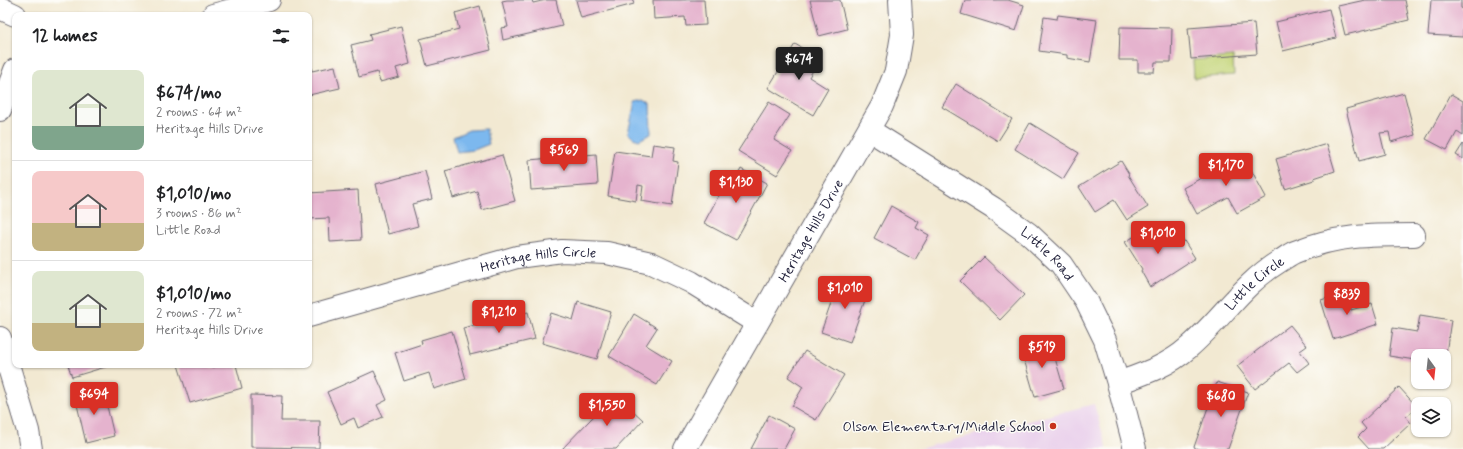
<!DOCTYPE html>
<html lang="en">
<head>
<meta charset="utf-8">
<style>
  body { margin:0; font-family:Mynerve,sans-serif; background:#f6f6f6; color:#202124; height:100vh; display:flex; flex-direction:column; font-size:15px; white-space:nowrap }
  * { box-sizing:border-box; margin:0 }
  p { font-size:13px; color:#757577 }
  .icon { flex:none; width:22px; height:22px; fill:none; stroke:currentColor; stroke-width:2; stroke-linecap:round; stroke-linejoin:round }
  .map { position:relative; flex:1; overflow:hidden }
  .details { position:absolute; left:12px; top:12px; width:300px; height:356px; display:flex; flex-direction:column; background:#fff; border-radius:8px; box-shadow:0 1px 3px #0004 }
  .details>* { flex:none }
  .needle { width:26px; rotate:165deg }
  .tools { position:absolute; left:1411px; top:349px; display:grid; gap:8px }
  .tools a { display:grid; place-items:center; width:40px; height:40px; border-radius:8px; background:#fff; box-shadow:0 1px 3px #0004; font-size:20px }
  .price { position:absolute; translate:-50% -34px; padding:0 9px; border-radius:4px; background:#d93025; color:#fff; font-size:13px; line-height:26px; filter:drop-shadow(0 1px 2px #0008) }
  .price::after { content:''; position:absolute; left:50%; top:24px; width:12px; height:9px; margin-left:-6px; background:inherit; clip-path:polygon(0 0,100% 0,50% 100%) }
  .price.on { background:#222; color:#fff }
  ul { padding:0; list-style:none }
  li { display:flex; align-items:center; gap:12px; height:100px; padding:0 20px }
  li+li { border-top:1px solid #e0e0e0 }
  li span { display:grid; place-items:center; flex:none; width:112px; height:80px; border-radius:8px; color:#555 }
  li>.icon { margin-inline-start:auto }
  span .icon { width:48px; height:48px; fill:#fffc; stroke-width:1 }
  li b { font-size:17px }
  h2 { display:flex; justify-content:space-between; align-items:center; height:48px; padding:0 20px; font-size:17px }
  .map>svg:first-child { display:block }
  .built { fill:#ead1ec }
  .green { fill:#c3d477; stroke:#727b59 }
  .water { fill:#7bb8ee; stroke:#4e6d94 }
  .building { fill:#e5b3ce }
  .lines { fill:none; stroke-linecap:round; stroke-linejoin:round }
  .minor-casing { stroke:#6b6870; stroke-width:24 }
  .tertiary-casing { stroke:#6b6870; stroke-width:24 }
  .minor { stroke:#fff; stroke-width:22 }
  .tertiary { stroke:#fff; stroke-width:22 }
  .poi-dot { fill:#c8321e; stroke:#fdfcf7; stroke-width:1.5 }
  .labels { text-anchor:middle; stroke-width:3; stroke-linejoin:round; paint-order:stroke }
  .street-label { font-size:14px; fill:#22223b; stroke:#fdfcf7 }
  .poi-label { font-size:14px; fill:#22223b; stroke:#fdfcf7; text-anchor:end }
</style>
</head>
<body>
<div class="map">
<svg width="1463" height="449" viewBox="0 0 1463 449">
  <rect width="100%" height="100%" fill="#fdfcf7"/>
  <filter id="ink" filterUnits="userSpaceOnUse"><feTurbulence type="fractalNoise" baseFrequency=".025" numOctaves="2"/><feDisplacementMap in="SourceGraphic" scale="8" xChannelSelector="R" yChannelSelector="G"/><feConvolveMatrix kernelMatrix="1 2 1 2 8 2 1 2 1" color-interpolation-filters="sRGB"/></filter>
  <filter id="wash" filterUnits="userSpaceOnUse"><feTurbulence type="fractalNoise" baseFrequency=".012" numOctaves="4" result="noise"/><feDisplacementMap in="SourceGraphic" scale="16" xChannelSelector="R" yChannelSelector="G"/><feGaussianBlur stdDeviation="0.9" result="paint"/><feColorMatrix in="noise" values="0 0 0 0 0 0 0 0 0 0 0 0 0 0 0 0 0 1.4 0 .05"/><feComposite in="paint" operator="in"/></filter>
  <g filter="url(#wash)">
    <rect width="100%" height="100%" fill="#f2e9d2"/>
    <!-- built -->
    <path class="built" d="M1094,404l13,45h-189z"/>
    <!-- green -->
    <path class="green" d="M1233,57l1,18 -40,3 -1,-18z"/>
    <!-- water -->
    <path class="water" d="M643,100l7,4 1,30 -12,6 -6,-2 -5,-5 7,-31z
      M486,129l3,15 -15,6 -17,2 -4,-15 16,-7z"/>
    <g id="blocks">
      <!-- building -->
      <path class="building" d="M507,0h25l1,3 13,-3h10l6,26 -59,14 -2,-12 7,-1 -6,-26z
        M576,0h57l1,4 -53,14z
        M653,0h51l2,25 -20,1 -1,-9 -31,2z
        M810,0h30l7,29 -28,7z
        M965,0h43l16,5 -8,26 -55,-17z
        M1365,0h40l4,20 -64,15 -7,-29z
        M1431,0h30v8l2,1v28l-35,-2z
        M480,6l11,44 -64,16 -7,-27 39,-10 -4,-16z
        M1329,9l7,29 -53,13 -7,-29z
        M1058,15l39,5 -7,42 -23,-4v-3l-28,-4 5,-34 13,2z
        M1254,23l3,31 -66,5 -3,-31z
        M401,26l9,38 -14,4 3,9 -19,5 -3,-10 -18,5 -8,-32 20,-5 -2,-6z
        M1120,27l52,1 -1,34h-16l-1,10h-16v-12h-19z
        M795,44l25,15 -11,18 19,12 -15,26 -45,-27z
        M309,60l3,11 23,-5 5,22 -31,7z
        M956,84l56,35 -14,22 -56,-34z
        M1404,93l11,42 -24,7 -2,-10 -9,1 5,21 -26,7 -13,-52z
        M1451,94l12,7v35l-6,-4 -10,18 -21,-11z
        M769,102l21,13 -16,25 18,11 -15,24 -39,-24z
        M1030,123l49,30 -16,26 -48,-30z
        M653,144l22,3 -2,14 5,1 -6,44 -31,-5 2,-15 -5,-1 -2,16 -28,-5 7,-45 36,5z
        M1327,144l8,27 -21,7v2l-29,9 -9,-30z
        M1463,144v15l-7,-4z
        M596,154l2,31 -67,5 -2,-30z
        M502,155l13,46 -33,9 -5,-19 -24,7 -8,-27z
        M1243,155l23,42 -29,16 -9,-16 -31,17 -14,-26z
        M1121,161l8,13 -1,1 20,32 -21,13 -13,-20 -19,12 -16,-25z
        M741,169l26,14 -31,57 -32,-17 22,-41 6,4z
        M425,171l7,28 -20,5 6,22 -30,8 -12,-50z
        M358,190l3,50 -31,2 -1,-24 -20,1v-26z
        M891,206l28,16 -3,6 13,7 -14,25 -41,-22z
        M1152,226l13,20 16,-10 14,22 -45,29 -9,-16 1,-2 -17,-27z
        M984,257l40,38 -24,25 -40,-39z
        M840,278l29,11 -19,53 -29,-10z
        M1346,292l5,18 21,-6 6,20 -45,15 -12,-39z
        M578,302l33,10 -14,47 -55,-16 9,-30 22,7z
        M528,312l7,27 -65,16 -7,-27z
        M634,314l23,14 -11,17 26,16 -15,24 -48,-29z
        M1420,315l31,5 -6,40 -1,-4h-26v17l-5,-1 2,-12 -26,-4 4,-28 24,4z
        M1290,325l17,21 -7,5 9,12 -12,9 -8,-9 -34,26 -18,-23z
        M452,331l14,48 -32,10 -5,-16 -25,8 -9,-28 27,-9 -1,-4z
        M1050,341l14,48 -29,8 -14,-48z
        M805,351l39,24 -28,45 -24,-14 11,-19 -15,-10z
        M68,365h44l-40,12z
        M178,365h32l1,3 10,-3h15l6,23 -52,15z
        M374,371l13,29 -10,5 6,12 -25,11 -4,-10 -13,6 -14,-32z
        M1217,382l31,10 -20,57h-30l-4,-2z
        M1399,387l18,20 -11,10 5,6 -28,26h-14l-11,-12 8,-8 -5,-6z
        M103,389l11,47 -28,7 -11,-47z
        M615,394l28,26 -27,29h-54z
        M251,395l31,1 -1,25h39l-1,27 -68,-1z
        M769,415l26,14 -11,20h-33z"/>
    </g>
  </g>
  <g filter="url(#ink)">
    <use href="#blocks" fill-opacity="0" stroke="#6b6870" stroke-width="1"/>
    <g class="lines">
      <!-- minor casing -->
      <g class="minor-casing">
        <g id="minor">
          <path d="M0,8l15,7"/>
          <path d="M213,15l56,-15"/>
          <path d="M0,110l15,-40"/>
          <path id="s1" d="M869,130l124,78 36,26 32,30 25,37 19,39 13,43 17,66"/>
          <path id="s2" d="M309,316l208,-59 45,-6 45,2 44,10 40,19 66,41"/>
          <path d="M0,338l28,93 3,18"/>
          <path id="s3" d="M1118,383c25,-9 50,-17 70,-35 33,-28 54,-64 92,-87 5,-3 10,-7 15,-9 41,-17 76,-17 119,-17"/>
        </g>
      </g>
      <!-- tertiary casing -->
      <g class="tertiary-casing">
        <g id="tertiary">
          <path id="s4" d="M685,449l197,-343 14,-35 6,-36 -2,-35"/>
        </g>
      </g>
      <!-- minor -->
      <use href="#minor" class="minor"/>
      <!-- tertiary -->
      <use href="#tertiary" class="tertiary"/>
    </g>
  </g>
  <!-- markers -->
  <circle class="poi-dot" cx="1053" cy="426" r="4"/>
  <g class="labels">
    <!-- street labels -->
    <g class="street-label">
      <text dy="5" stroke="none"><textPath href="#s4" startOffset="252">Heritage Hills Drive</textPath></text>
      <text dy="5" stroke="none"><textPath href="#s1" startOffset="218">Little Road</textPath></text>
      <text dy="5" stroke="none"><textPath href="#s2" startOffset="237">Heritage Hills Circle</textPath></text>
      <text dy="5" stroke="none"><textPath href="#s3" startOffset="172">Little Circle</textPath></text>
    </g>
    <!-- poi labels -->
    <g class="poi-label">
      <text x="1045" y="431">Olson Elementary/Middle School</text>
    </g>
  </g>
</svg>
<div class="tools">
<a><svg class="needle" viewBox="-14 -14 28 28"><path d="M0-13l5 13h-10z" fill="#e53935"/><path d="M0 13l5-13h-10z" fill="#757577"/></svg></a>
<a><svg class="icon" aria-label="layers" viewBox="0 0 24 24"><path d="M12 4l9 5-9 5-9-5zM3 14l9 5 9-5"/></svg></a>
</div>
<b class="price on" style="left:799px;top:81px">$674</b>
<b class="price" style="left:564px;top:172px">$569</b>
<b class="price" style="left:1226px;top:187px">$1,170</b>
<b class="price" style="left:736px;top:204px">$1,130</b>
<b class="price" style="left:1158px;top:255px">$1,010</b>
<b class="price" style="left:845px;top:310px">$1,010</b>
<b class="price" style="left:1347px;top:316px">$839</b>
<b class="price" style="left:499px;top:334px">$1,210</b>
<b class="price" style="left:1042px;top:369px">$519</b>
<b class="price" style="left:94px;top:416px">$694</b>
<b class="price" style="left:1221px;top:418px">$680</b>
<b class="price" style="left:607px;top:427px">$1,550</b>
<section class="details">
<h2>12 homes<svg class="icon" aria-label="filters" viewBox="0 0 24 24"><path d="M4 7h16M4 17h16"/><circle cx="9" cy="7" r="2"/><circle cx="15" cy="17" r="2"/></svg></h2>
<ul>
<li><span style="background:linear-gradient(#dfe7d0 70%,#7fa58c 0)"><svg class="icon" aria-label="home" viewBox="0 0 24 24"><path d="M3 11l9-7 9 7M6 9v11h12V9"/></svg></span><div><b>$674/mo</b><p>2 rooms · 64 m²</p><p>Heritage Hills Drive</p></div></li>
<li><span style="background:linear-gradient(#f6c9c9 65%,#c2b280 0)"><svg class="icon" aria-label="home" viewBox="0 0 24 24"><path d="M3 11l9-7 9 7M6 9v11h12V9"/></svg></span><div><b>$1,010/mo</b><p>3 rooms · 86 m²</p><p>Little Road</p></div></li>
<li><span style="background:linear-gradient(#dfe7d0 65%,#c2b280 0)"><svg class="icon" aria-label="home" viewBox="0 0 24 24"><path d="M3 11l9-7 9 7M6 9v11h12V9"/></svg></span><div><b>$1,010/mo</b><p>2 rooms · 72 m²</p><p>Heritage Hills Drive</p></div></li>
</ul>
</section>
</div>
</body>
</html>
